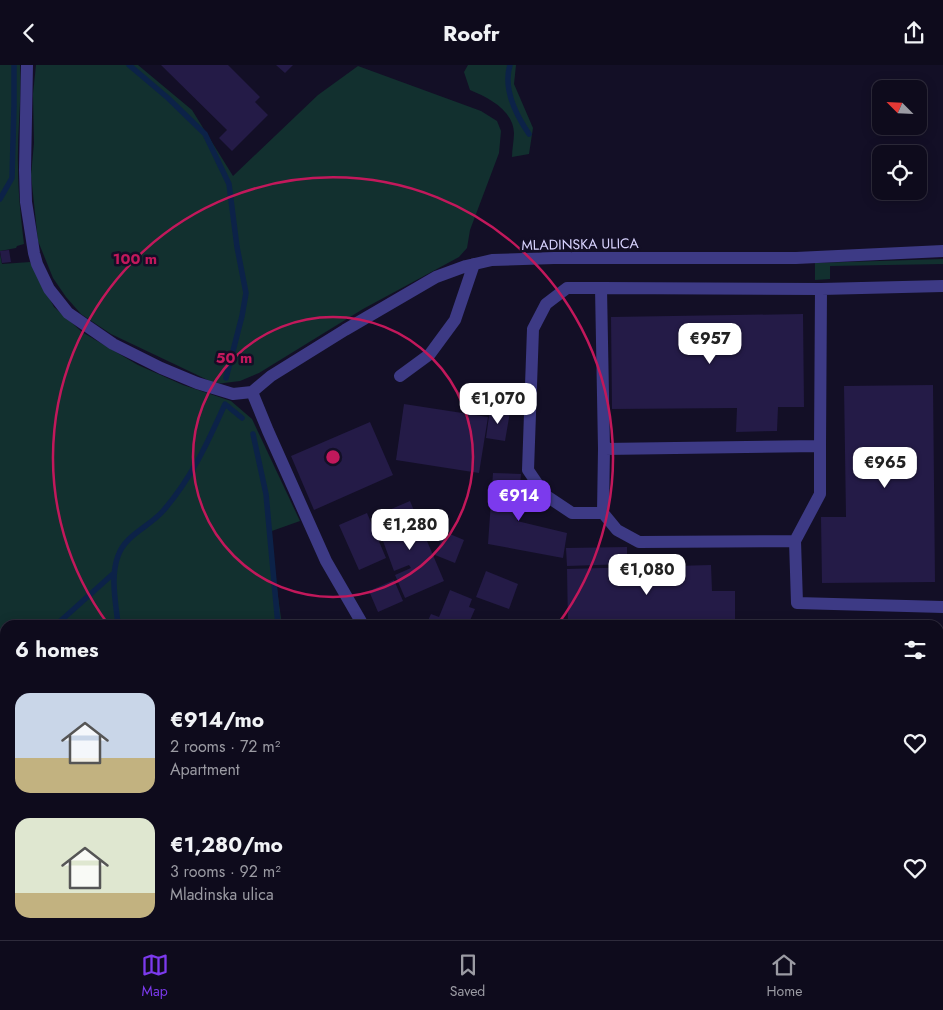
<!DOCTYPE html>
<html lang="en">
<head>
<meta charset="utf-8">
<style>
  body { margin:0; font-family:Jost,sans-serif; background:#1c1929; color:#f1f3f6; height:100vh; display:flex; flex-direction:column; font-size:19px; white-space:nowrap }
  * { box-sizing:border-box; margin:0 }
  p { font-size:16px; color:#9b9ba3 }
  .icon { flex:none; width:28px; height:28px; fill:none; stroke:currentColor; stroke-width:2; stroke-linecap:round; stroke-linejoin:round }
  .map { position:relative; flex:1; overflow:hidden }
  .panel { position:absolute; left:0px; top:555px; width:944px; height:320px; display:flex; flex-direction:column; background:#0e0b1c; border-radius:15px 15px 0 0; box-shadow:0 2px 12px #0003,0 0 0 1px #2e2b3b }
  .panel>* { flex:none }
  .needle { width:32px; rotate:294deg }
  .fabs { position:absolute; left:872px; top:15px; display:grid; gap:10px }
  .fabs a { display:grid; place-items:center; width:55px; height:55px; border-radius:10px; background:#0e0b1c; box-shadow:0 2px 12px #0003,0 0 0 1px #2e2b3b; font-size:25px }
  .price { position:absolute; translate:-50% -42px; padding:0 11px; border-radius:10px; background:#fff; color:#222; font-size:16px; line-height:32px; filter:drop-shadow(0 1px 2px #0008) }
  .price::after { content:''; position:absolute; left:50%; top:30px; width:15px; height:11px; margin-left:-8px; background:inherit; clip-path:polygon(0 0,100% 0,50% 100%) }
  .price.on { background:#7c3aed; color:#fff }
  ul { padding:0; list-style:none }
  li { display:flex; align-items:center; gap:15px; height:125px; padding:0 15px }
  li span { display:grid; place-items:center; flex:none; width:140px; height:100px; border-radius:15px; color:#555 }
  li>.icon { margin-inline-start:auto }
  span .icon { width:60px; height:60px; fill:#fffc; stroke-width:1 }
  li b { font-size:21px }
  h2 { display:flex; justify-content:space-between; align-items:center; height:60px; padding:0 15px; font-size:21px }
  header { display:flex; justify-content:space-between; align-items:center; height:65px; padding:0 15px; background:#0e0b1c; font-size:22px; font-weight:700 }
  .menu { display:flex; justify-content:space-around; align-items:center; height:70px; border-top:1px solid #2e2b3b; background:#0e0b1c; font-size:14px; color:#9b9ba3 }
  .menu a { display:grid; justify-items:center; gap:2px }
  .menu .on { color:#7c3aed }
  .map>svg:first-child { display:block }
  .green { fill:#12302f }
  .lines { fill:none; stroke-linecap:round; stroke-linejoin:round }
  .stream { stroke:#0c2248; stroke-width:5.5 }
  .building { fill:#241b47 }
  .minor { stroke:#3d3a85; stroke-width:12 }
  .ring { fill:none; stroke:#c2185b; stroke-width:2.5 }
  .labels { text-anchor:middle; stroke-width:5; stroke-linejoin:round; paint-order:stroke }
  .street-label { font-size:14px; fill:#d9d4ff; stroke:#130f26 }
  .centre { fill:#c2185b; stroke:#130f26; stroke-width:2.5 }
  .ring-label { font-size:15px; text-anchor:middle; font-weight:bold; fill:#c2185b; stroke:#130f26; stroke-width:5; stroke-linejoin:round; paint-order:stroke }
</style>
</head>
<body>
<header><svg class="icon" aria-label="back" viewBox="0 0 24 24"><path d="M15 5l-7 7 7 7"/></svg>Roofr<svg class="icon" aria-label="share" viewBox="0 0 24 24"><path d="M12 15V3M7 8l5-5 5 5M5 13v7h14v-7"/></svg></header>
<div class="map">
<svg width="943" height="875" viewBox="0 0 943 875">
  <rect width="100%" height="100%" fill="#130f26"/>
  <!-- green -->
  <path class="green" d="M0,0h20c2,34 -3,68 -2,101 0,27 3,52 6,78l-7,2 -1,2 -16,3z
    M36,0h102l54,45 41,66 85,-81 40,-29 123,45 16,10 4,10 -2,22 -29,77 -3,18 -8,9 -96,52 -104,64 -19,8 -24,3 -25,-12 -80,-38 -30,-20 -15,-17 -13,-19 -15,-37 -7,-66 3,-32 -1,-49z
    M468,0h48l-2,19 19,44 -4,26 -17,3c0,-8 2,-17 2,-24 -1,-23 -25,-35 -44,-43l-6,-18z
    M0,189l2,10 28,-2 24,45 28,25 56,33 45,20 48,16 21,18 48,102 -31,11 13,93h-277v310h393l-3,5h-395z
    M943,194v5l-113,2v13l-15,1v-17z"/>
  <g class="lines">
    <!-- stream -->
    <path class="stream" d="M129,0l39,33 37,36 24,50 8,63 9,46 -4,23 -16,62
      M510,0c-7,23 6,50 19,69
      M0,134l12,-21 2,-72v-41
      M253,369l13,60 12,131
      M56,560l58,-52
      M118,560c-2,-22 -8,-48 0,-69 7,-21 31,-29 45,-45 28,-32 45,-69 62,-107l17,14
      M0,607l5,-4
      M0,826l5,-6
      M264,870l1,5"/>
  </g>
  <!-- building -->
  <path class="building" d="M161,0h67l32,32 -5,5 13,13 -36,36 -13,-13 8,-8z
    M276,0h17l-8,8z
    M9,185l2,12 -9,1 -2,-12z
    M803,249l1,93h-26l-1,24 -41,1 1,-24 -125,1 -1,-92z
    M933,320l2,197 -113,1 -1,-66h25l-2,-131z
    M404,339l84,13 -9,56 -83,-13z
    M490,344l20,3 -5,29 -19,-3z
    M370,357l23,53 -79,35 -23,-54z
    M493,408l28,1 -4,47 50,12 -4,25 -75,-14z
    M410,436l34,80 -39,17 -10,-23 16,-7 -2,-3 -15,6 -11,-30 10,-4 -11,-24z
    M367,448l19,45 -27,12 -20,-45z
    M445,467l19,8 -9,23 -20,-8z
    M627,482v17l-60,2 -1,-18z
    M711,500l1,26h23v31l-167,3 -1,-56z
    M486,506l32,13 -9,25 -33,-12z
    M394,515l9,21 -25,11 -9,-21z
    M450,525l22,9 -3,8 6,2 -7,16h-42l5,-11 8,3z
    M939,727h4v21h-4z
    M723,870h99v5h-99z
    M853,870h15l-6,5h-4z
    M870,870h51v3l-51,1z"/>
  <g class="lines">
    <!-- minor -->
    <path class="minor" d="M27,0l-2,105 1,32 8,51 3,11 12,25 19,24 45,31 48,24 36,15 36,11 19,-2 19,-16 74,-46 91,-53 30,-11 26,-6 62,-2h242l147,-7
      M601,223l220,1 -1,157
      M821,224l122,-3
      M400,311l30,-22 25,-34 19,-56
      M252,327l16,39 58,130 37,64
      M603,448h-31l-27,-18 -17,-25 5,-141 13,-25 21,-16h34l3,161
      M795,476l-156,1 -22,-12 -14,-17 1,-64 216,-3v48l-25,47 2,62 146,4
      M939,574l4,-3
      M939,687l4,4
      M939,777l4,-6
      M647,870v5
      M842,870v5
      M932,870v5
      M413,875l5,-5"/>
  </g>
  <!-- distance rings -->
  <g class="ring">
    <circle cx="333" cy="392" r="140"/>
    <path d="M108 559A280 280 0 1 1 558 559"/>
  </g>
  <g class="labels">
    <!-- street labels -->
    <g class="street-label">
      <text transform="translate(580 179) rotate(-1)" y="5">MLADINSKA ULICA</text>
    </g>
  </g>
  <circle cx="333" cy="392" r="8" class="centre"/>
  <g class="ring-label">
    <text x="135" y="199">100 m</text>
    <text x="234" y="298">50 m</text>
  </g>
</svg>
<div class="fabs">
<a><svg class="needle" viewBox="-14 -14 28 28"><path d="M0-13l5 13h-10z" fill="#e53935"/><path d="M0 13l5-13h-10z" fill="#9b9ba3"/></svg></a>
<a><svg class="icon" aria-label="locate" viewBox="0 0 24 24"><circle cx="12" cy="12" r="6"/><path d="M12 2v4M12 18v4M2 12h4M18 12h4"/></svg></a>
</div>
<b class="price" style="left:710px;top:300px">€957</b>
<b class="price" style="left:498px;top:360px">€1,070</b>
<b class="price" style="left:885px;top:424px">€965</b>
<b class="price on" style="left:519px;top:457px">€914</b>
<b class="price" style="left:410px;top:486px">€1,280</b>
<b class="price" style="left:647px;top:531px">€1,080</b>
<section class="panel">
<h2>6 homes<svg class="icon" aria-label="filters" viewBox="0 0 24 24"><path d="M4 7h16M4 17h16"/><circle cx="9" cy="7" r="2"/><circle cx="15" cy="17" r="2"/></svg></h2>
<ul>
<li><span style="background:linear-gradient(#c9d6e8 65%,#c2b280 0)"><svg class="icon" aria-label="home" viewBox="0 0 24 24"><path d="M3 11l9-7 9 7M6 9v11h12V9"/></svg></span><div><b>€914/mo</b><p>2 rooms · 72 m²</p><p>Apartment</p></div><svg class="icon" aria-label="heart" viewBox="0 0 24 24"><path d="M12 20l-8-8c-3-5 5-10 8-4 3-6 11-1 8 4z"/></svg></li>
<li><span style="background:linear-gradient(#dfe7d0 75%,#c2b280 0)"><svg class="icon" aria-label="home" viewBox="0 0 24 24"><path d="M3 11l9-7 9 7M6 9v11h12V9"/></svg></span><div><b>€1,280/mo</b><p>3 rooms · 92 m²</p><p>Mladinska ulica</p></div><svg class="icon" aria-label="heart" viewBox="0 0 24 24"><path d="M12 20l-8-8c-3-5 5-10 8-4 3-6 11-1 8 4z"/></svg></li>
</ul>
</section>
</div>
<nav class="menu">
<a class="on"><svg class="icon" aria-label="map" viewBox="0 0 24 24"><path d="M3 6l6-2 6 2 6-2v14l-6 2-6-2-6 2zM9 4v14M15 6v14"/></svg>Map</a>
<a><svg class="icon" aria-label="saved" viewBox="0 0 24 24"><path d="M7 4h10v16l-5-4-5 4z"/></svg>Saved</a>
<a><svg class="icon" aria-label="home" viewBox="0 0 24 24"><path d="M3 11l9-7 9 7M6 9v11h12V9"/></svg>Home</a>
</nav>
</body>
</html>
